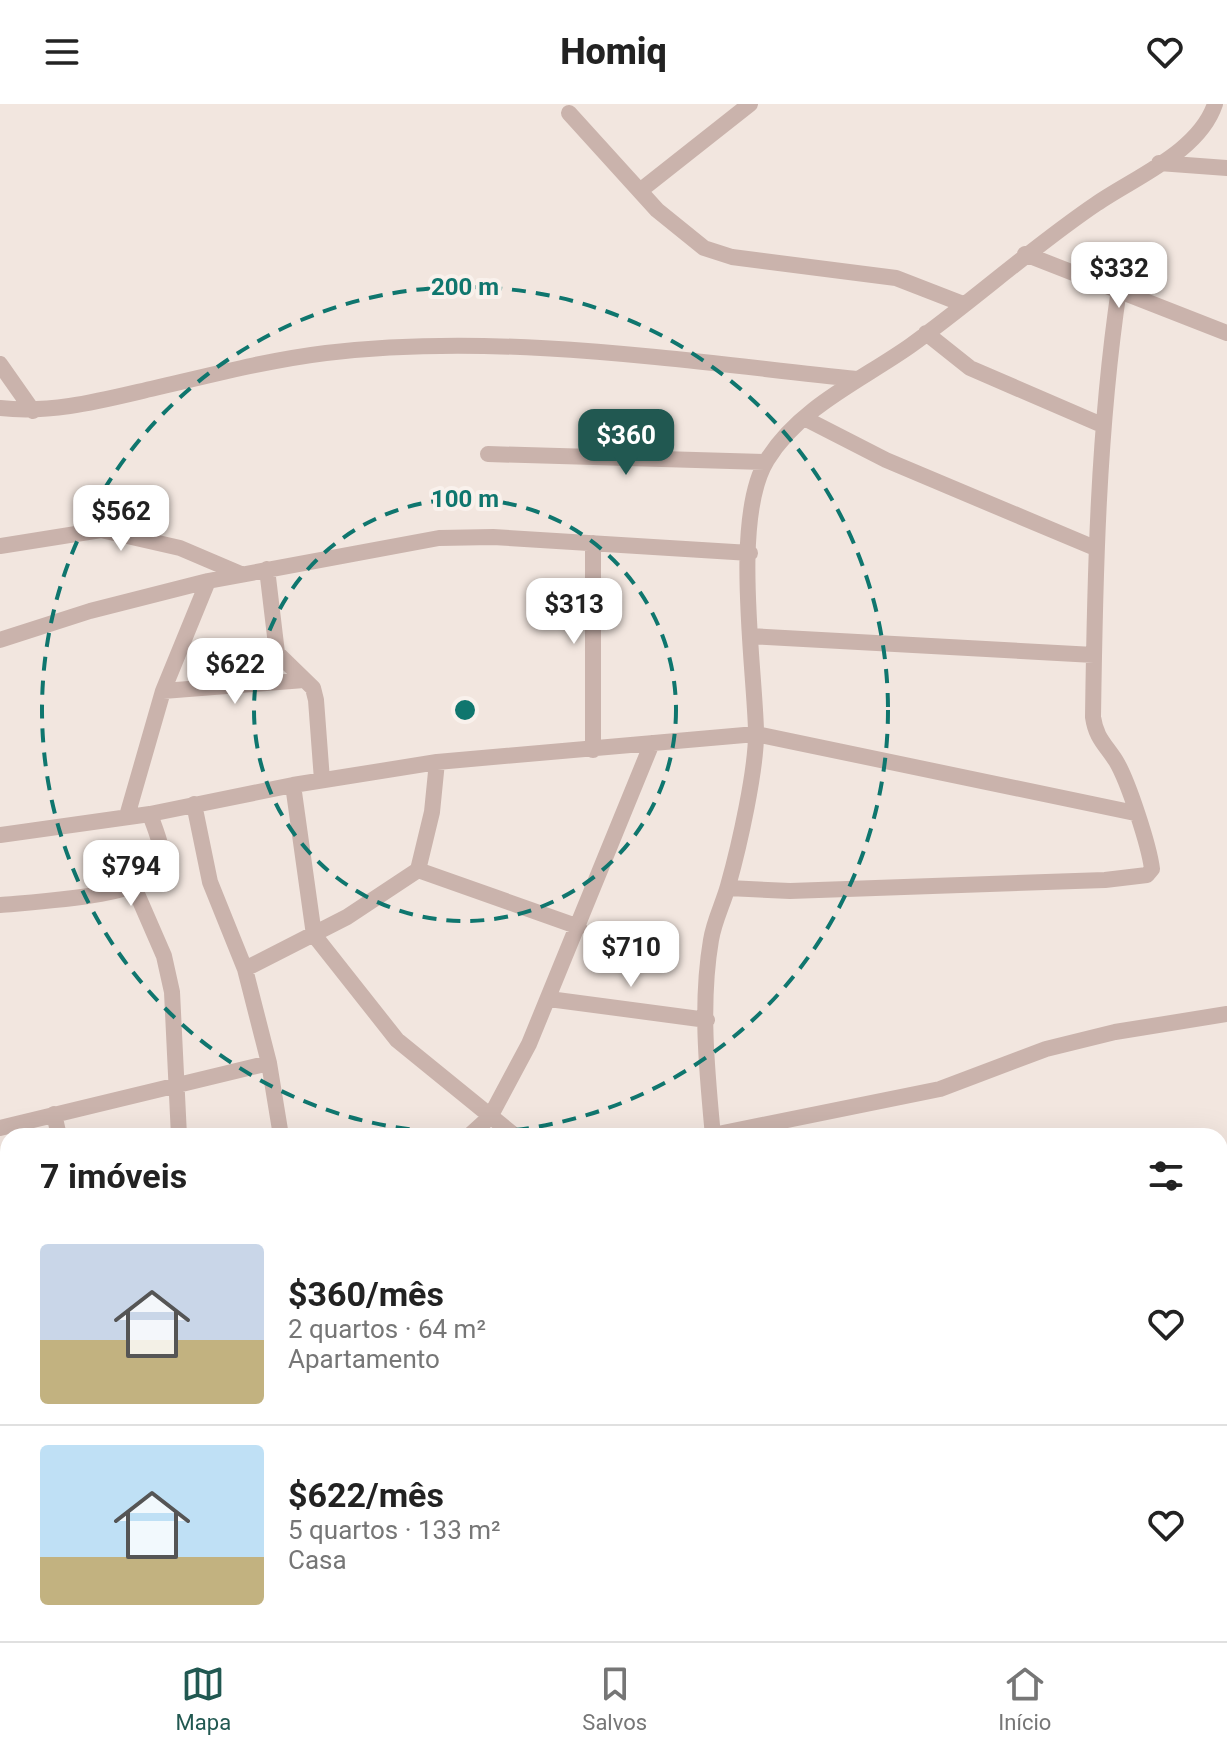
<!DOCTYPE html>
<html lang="pt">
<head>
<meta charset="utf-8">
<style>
  body { margin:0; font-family:Roboto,sans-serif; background:#f6f6f6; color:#222; height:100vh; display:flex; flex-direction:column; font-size:30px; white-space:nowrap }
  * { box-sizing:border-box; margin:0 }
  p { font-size:26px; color:#767676 }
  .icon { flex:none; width:44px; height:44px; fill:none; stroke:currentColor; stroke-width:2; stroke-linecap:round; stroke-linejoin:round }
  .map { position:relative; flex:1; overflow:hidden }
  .details { position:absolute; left:0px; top:1024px; width:1228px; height:514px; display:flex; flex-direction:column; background:#fff; border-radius:24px 24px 0 0; box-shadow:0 8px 32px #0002 }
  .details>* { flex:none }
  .price { position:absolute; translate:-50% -68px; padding:0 18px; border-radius:16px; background:#fff; color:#222; font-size:26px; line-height:52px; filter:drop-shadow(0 2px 4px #0008) }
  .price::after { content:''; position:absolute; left:50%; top:48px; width:24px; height:18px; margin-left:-12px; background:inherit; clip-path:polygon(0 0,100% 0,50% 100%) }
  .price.on { background:#215851; color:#fff }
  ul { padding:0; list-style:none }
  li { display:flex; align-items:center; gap:24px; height:200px; padding:0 40px }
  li+li { border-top:2px solid #e0e0e0 }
  li span { display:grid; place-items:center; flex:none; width:224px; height:160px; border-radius:8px; color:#555 }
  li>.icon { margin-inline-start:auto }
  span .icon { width:96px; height:96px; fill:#fffc; stroke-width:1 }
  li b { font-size:34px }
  h2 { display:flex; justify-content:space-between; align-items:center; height:96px; padding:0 40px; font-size:34px }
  header { display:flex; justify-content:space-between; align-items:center; height:104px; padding:0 40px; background:#fff; font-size:36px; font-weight:800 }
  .tabs { display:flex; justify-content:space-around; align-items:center; height:112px; border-top:2px solid #e0e0e0; background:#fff; font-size:22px; color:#767676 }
  .tabs a { display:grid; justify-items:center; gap:4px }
  .tabs .on { color:#215851 }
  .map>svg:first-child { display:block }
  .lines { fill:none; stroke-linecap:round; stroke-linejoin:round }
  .minor { stroke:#cab3ac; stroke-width:16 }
  .ring { fill:none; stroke:#0f766e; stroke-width:4; stroke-dasharray:14 10 }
  .centre { fill:#0f766e; stroke:#f9f1ec; stroke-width:4 }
  .ring-label { font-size:24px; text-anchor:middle; font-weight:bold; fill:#0f766e; stroke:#f9f1ec; stroke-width:8; stroke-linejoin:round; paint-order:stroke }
</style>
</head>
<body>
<header><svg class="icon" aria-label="menu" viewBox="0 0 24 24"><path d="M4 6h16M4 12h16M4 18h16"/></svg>Homiq<svg class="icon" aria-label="heart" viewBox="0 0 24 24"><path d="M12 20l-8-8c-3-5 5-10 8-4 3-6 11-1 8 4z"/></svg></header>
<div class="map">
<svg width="1227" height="1537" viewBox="0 0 1227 1537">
  <rect width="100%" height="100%" fill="#f2e6df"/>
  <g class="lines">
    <!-- minor -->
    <path class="minor" d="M569,9l88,97 47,38 28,9 164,21 67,26
      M1159,59l68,5
      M641,86l109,-86
      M1025,150l202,79
      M926,229l44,35 132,57
      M0,260l33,47
      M0,304c53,6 103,-8 155,-20 56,-13 114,-28 171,-35 176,-21 356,8 531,26
      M804,314l82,42 209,88
      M488,350l278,8
      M0,442l101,-16 79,18 61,26
      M267,465l10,84 36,35 3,12 6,80
      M750,532l344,19
      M0,536l90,-29 118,-30 231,-43 54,-1 257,16
      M163,587l141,-11
      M593,646v-207
      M293,681l21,150 83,105 118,96
      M194,700l16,78 35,87 24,94 12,73
      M127,712l36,-125 45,-110
      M0,731l150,-21 143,-29 144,-23 319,-28 379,79
      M418,766l161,57
      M134,783l30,69 8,36 7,144
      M728,784l62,3 315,-11 42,-5 5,-6c-3,-24 -24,-88 -36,-108 -11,-17 -20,-23 -23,-44 2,-144 5,-286 26,-428
      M0,801c30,-3 149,-8 160,-37 6,-17 -5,-38 -10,-54
      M245,865l102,-52 71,-47 14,-58 5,-50
      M549,895l158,21
      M54,1010l5,22
      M0,1024l269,-65
      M713,1031l227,-46 106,-40 69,-17 112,-18
      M469,1032l21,-19 39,-73 123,-301
      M713,1032c-6,-64 -13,-132 -2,-196 3,-19 12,-36 17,-54 11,-39 29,-118 28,-156 -2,-68 -24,-213 11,-270 33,-53 93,-79 143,-114 63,-45 121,-98 186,-142 39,-27 103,-52 119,-100
      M1220,1181l7,-7
      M1220,1263l7,7
      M0,1345l8,-2
      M1220,1422l7,-6
      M0,1491l8,11
      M343,1530l3,7
      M556,1530l18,7
      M686,1530l3,7
      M814,1530v7
      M1066,1530l2,7
      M41,1537l7,-7
      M501,1537l5,-7
      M994,1537l23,-7"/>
  </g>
  <!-- distance rings -->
  <g class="ring">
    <circle cx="465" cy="606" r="211"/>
    <circle cx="465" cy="606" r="423"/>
  </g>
  <circle cx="465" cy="606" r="12" class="centre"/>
  <g class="ring-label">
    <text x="465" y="191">200 m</text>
    <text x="465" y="403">100 m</text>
  </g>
</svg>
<b class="price" style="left:1119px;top:206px">$332</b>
<b class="price on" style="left:626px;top:373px">$360</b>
<b class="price" style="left:121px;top:449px">$562</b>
<b class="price" style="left:574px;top:542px">$313</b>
<b class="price" style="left:235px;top:602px">$622</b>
<b class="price" style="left:131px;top:804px">$794</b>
<b class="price" style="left:631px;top:885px">$710</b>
<section class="details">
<h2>7 imóveis<svg class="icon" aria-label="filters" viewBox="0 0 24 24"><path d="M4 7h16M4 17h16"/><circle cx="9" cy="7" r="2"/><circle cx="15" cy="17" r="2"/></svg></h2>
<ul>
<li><span style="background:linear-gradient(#c9d6e8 60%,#c2b280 0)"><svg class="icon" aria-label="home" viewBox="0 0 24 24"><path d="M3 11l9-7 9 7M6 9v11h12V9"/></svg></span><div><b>$360/mês</b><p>2 quartos · 64 m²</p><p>Apartamento</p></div><svg class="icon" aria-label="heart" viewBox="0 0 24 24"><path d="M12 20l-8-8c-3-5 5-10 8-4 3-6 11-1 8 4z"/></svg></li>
<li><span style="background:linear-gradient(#bfe0f5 70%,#c2b280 0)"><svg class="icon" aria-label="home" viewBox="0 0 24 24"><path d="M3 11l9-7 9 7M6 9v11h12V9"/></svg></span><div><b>$622/mês</b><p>5 quartos · 133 m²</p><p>Casa</p></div><svg class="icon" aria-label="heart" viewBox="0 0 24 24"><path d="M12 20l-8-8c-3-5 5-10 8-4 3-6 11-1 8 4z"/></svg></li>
</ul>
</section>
</div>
<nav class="tabs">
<a class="on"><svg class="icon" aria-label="map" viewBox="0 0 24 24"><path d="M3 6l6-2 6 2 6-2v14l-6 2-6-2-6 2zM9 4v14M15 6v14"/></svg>Mapa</a>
<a><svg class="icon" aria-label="saved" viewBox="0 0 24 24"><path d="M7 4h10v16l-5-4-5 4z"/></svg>Salvos</a>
<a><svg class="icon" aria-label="home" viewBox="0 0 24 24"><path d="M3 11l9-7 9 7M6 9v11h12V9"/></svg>Início</a>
</nav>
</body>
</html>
